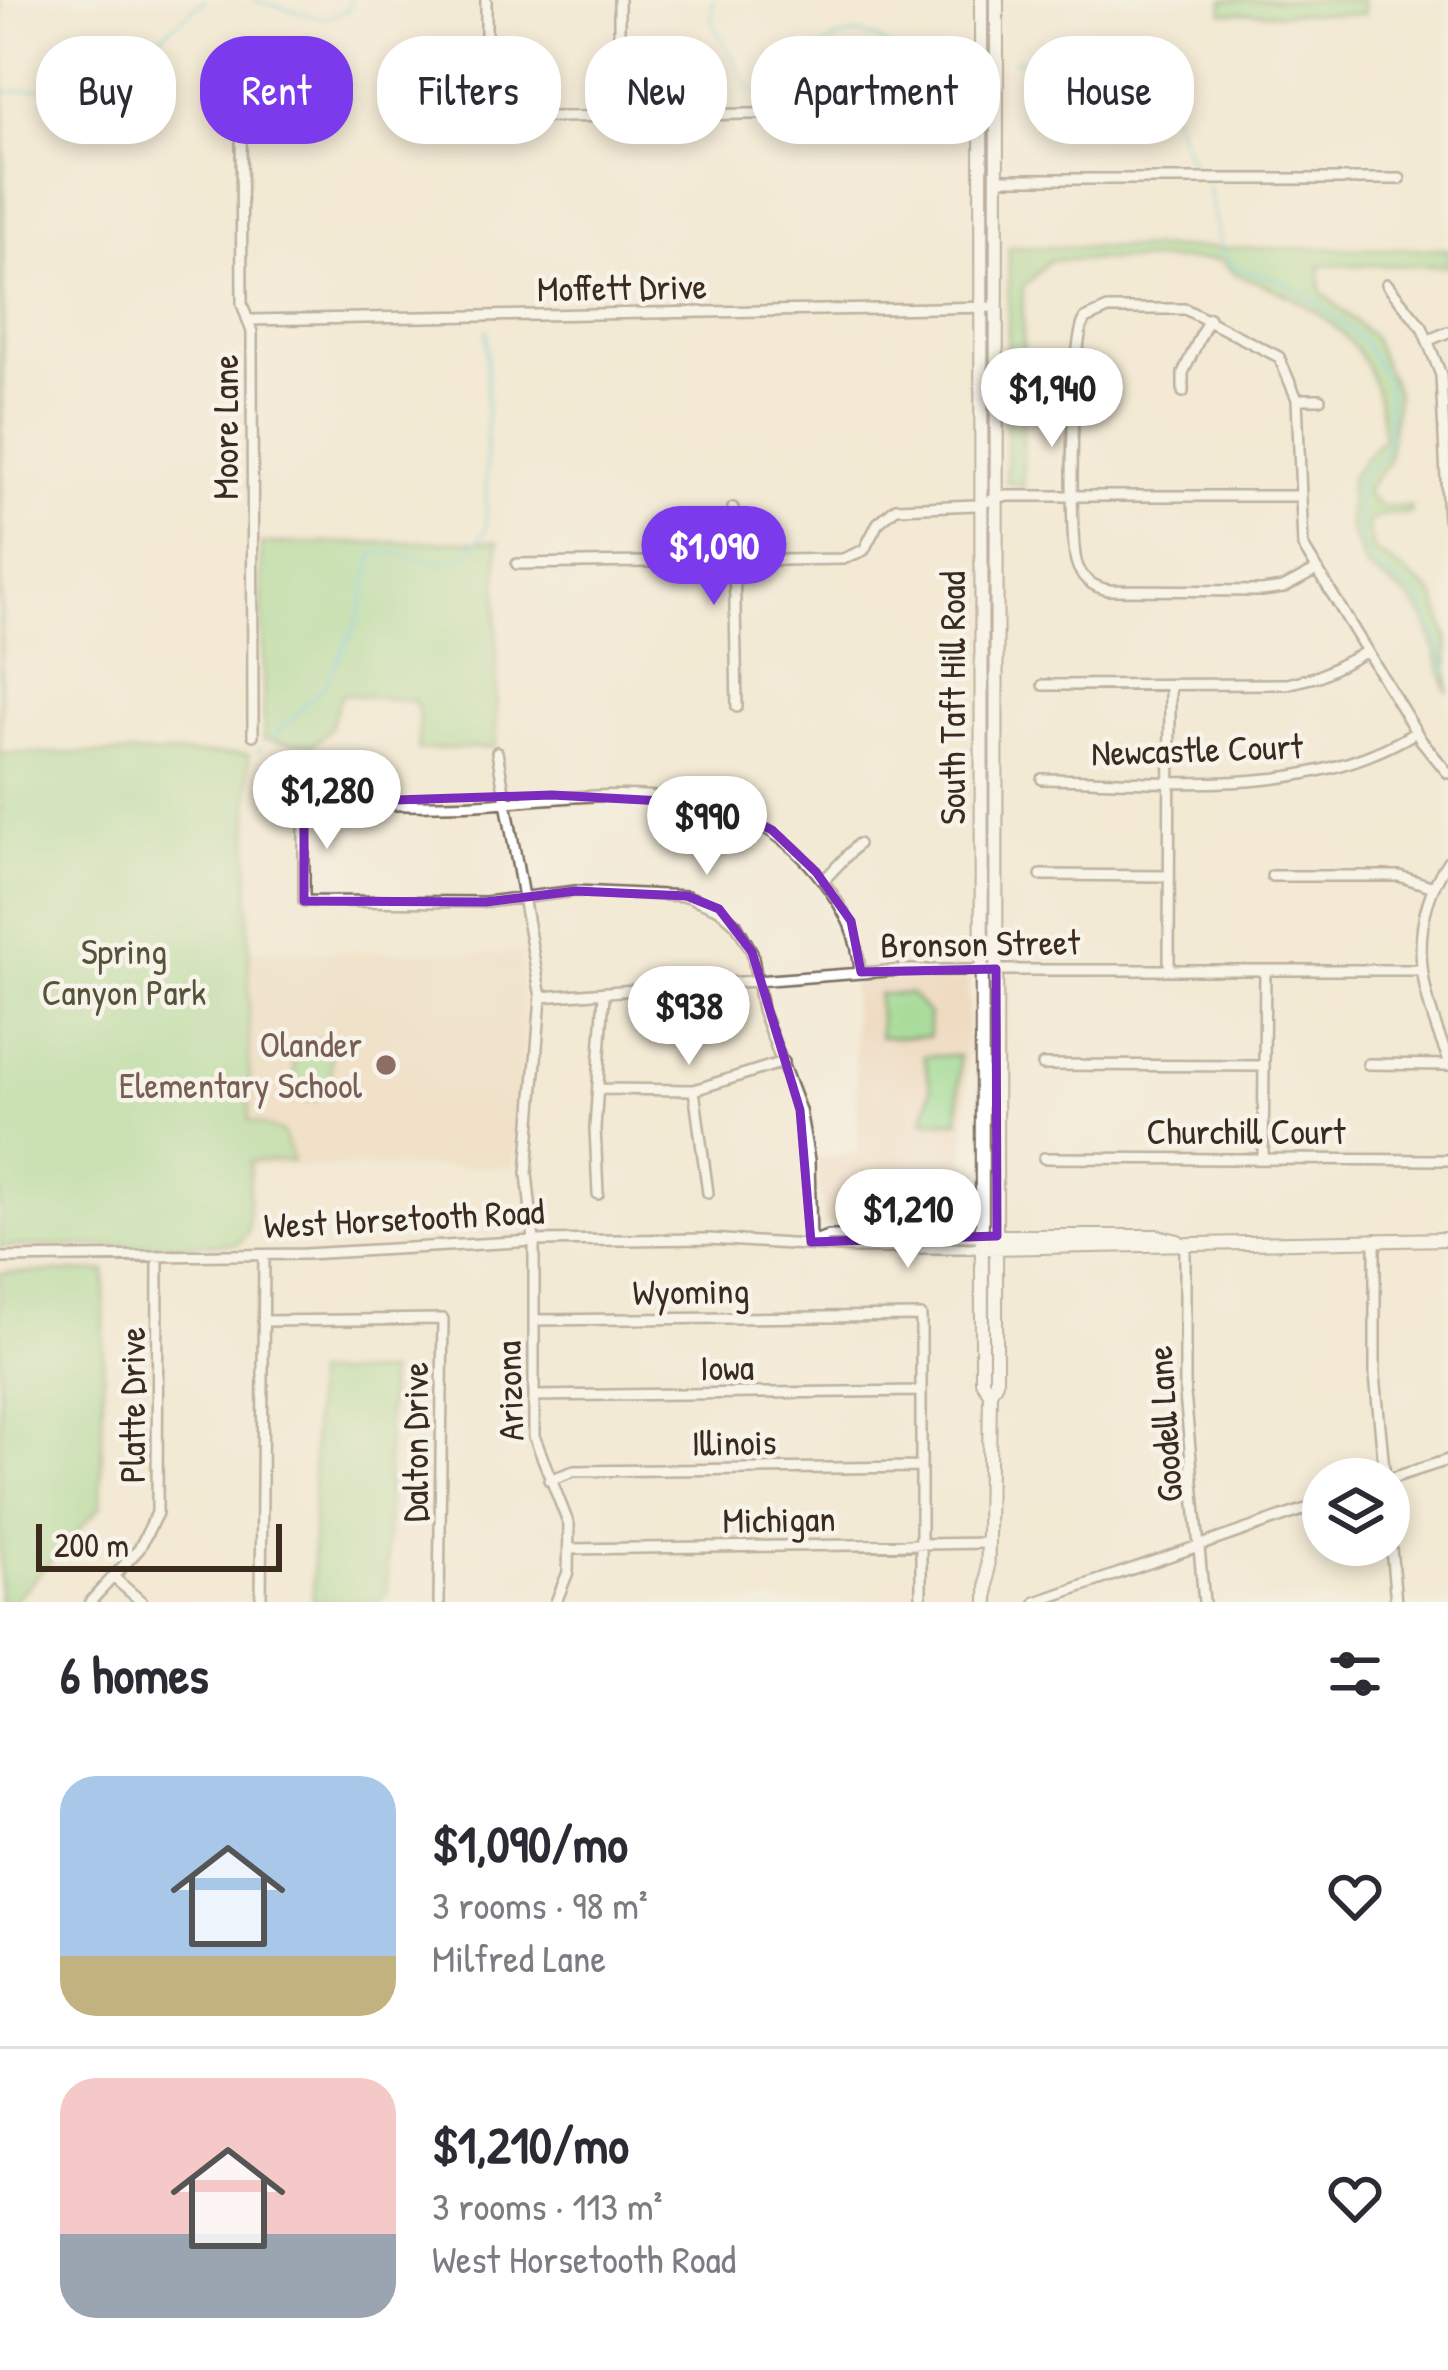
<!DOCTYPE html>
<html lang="en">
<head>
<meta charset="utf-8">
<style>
  body { margin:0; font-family:"Patrick Hand",sans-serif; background:#f7f7f7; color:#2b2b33; height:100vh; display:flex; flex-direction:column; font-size:45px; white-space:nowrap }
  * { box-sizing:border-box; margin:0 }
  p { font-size:39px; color:#7c7c81 }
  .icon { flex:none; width:66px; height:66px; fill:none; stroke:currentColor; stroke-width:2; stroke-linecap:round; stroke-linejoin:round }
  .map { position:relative; height:1602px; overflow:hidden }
  .panel { display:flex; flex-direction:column; background:#fff; flex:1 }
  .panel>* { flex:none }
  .hud { position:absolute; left:36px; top:36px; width:1377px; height:108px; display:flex; gap:24px }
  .fabs { position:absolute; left:1302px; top:1458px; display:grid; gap:24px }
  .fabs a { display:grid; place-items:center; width:108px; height:108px; border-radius:50%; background:#fff; box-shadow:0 6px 18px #0003; font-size:60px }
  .scale { position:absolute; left:36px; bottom:30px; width:246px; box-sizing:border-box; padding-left:12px; border:6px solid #3b2a1e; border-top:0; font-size:33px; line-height:42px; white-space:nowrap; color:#3b2a1e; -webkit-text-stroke:9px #f7f3e8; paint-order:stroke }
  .price { position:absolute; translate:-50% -102px; padding:0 27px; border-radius:42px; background:#fff; color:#222; font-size:39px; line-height:78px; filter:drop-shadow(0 3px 6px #0008) }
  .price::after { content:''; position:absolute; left:50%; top:72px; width:36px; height:27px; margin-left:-18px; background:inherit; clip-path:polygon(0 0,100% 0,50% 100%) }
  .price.on { background:#7c3aed; color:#fff }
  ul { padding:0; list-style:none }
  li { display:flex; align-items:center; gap:36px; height:300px; padding:0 60px }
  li+li { border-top:3px solid #e1e1e2 }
  li span { display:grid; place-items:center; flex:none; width:336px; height:240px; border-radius:36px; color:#555 }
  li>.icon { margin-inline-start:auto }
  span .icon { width:144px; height:144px; fill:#fffc; stroke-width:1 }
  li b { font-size:51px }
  h2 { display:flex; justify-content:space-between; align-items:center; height:144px; padding:0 60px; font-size:51px }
  .chip { padding:0 42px; border-radius:48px; background:#fff; box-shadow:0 6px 18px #0003; font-size:42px; line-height:108px }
  .chip.on { background:#7c3aed; color:#fff }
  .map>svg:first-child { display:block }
  .built { fill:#edd7bb }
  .green { fill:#9ad78c; stroke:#6a8055; stroke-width:3 }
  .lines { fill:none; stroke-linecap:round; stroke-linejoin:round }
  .stream { stroke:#5bc8d1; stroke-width:3 }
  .minor-casing { stroke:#7b6d5e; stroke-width:14 }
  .major-casing { stroke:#7b6d5e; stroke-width:16 }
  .minor { stroke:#fff; stroke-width:9 }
  .major { stroke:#fff; stroke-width:12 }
  .marked { fill:none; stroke:#7b2cbf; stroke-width:9; stroke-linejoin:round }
  .education-dot { fill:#8d6e63; stroke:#f7f3e8; stroke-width:4.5 }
  .labels { text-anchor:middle; stroke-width:9; stroke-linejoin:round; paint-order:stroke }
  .street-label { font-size:36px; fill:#3b2a1e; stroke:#f7f3e8 }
  .park-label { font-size:36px; fill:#53553a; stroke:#f7f3e8 }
  .education-label { font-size:36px; fill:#785e54; stroke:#f7f3e8; text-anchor:end }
</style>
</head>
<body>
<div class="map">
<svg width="1448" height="1602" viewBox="0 0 1448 1602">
  <rect width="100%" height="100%" fill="#f7f3e8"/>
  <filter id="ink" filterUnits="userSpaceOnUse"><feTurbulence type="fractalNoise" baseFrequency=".00833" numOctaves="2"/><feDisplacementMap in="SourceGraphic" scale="24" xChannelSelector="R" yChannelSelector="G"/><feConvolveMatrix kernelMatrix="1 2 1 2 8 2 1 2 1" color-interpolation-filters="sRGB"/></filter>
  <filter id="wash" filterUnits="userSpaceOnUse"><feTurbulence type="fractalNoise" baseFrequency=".004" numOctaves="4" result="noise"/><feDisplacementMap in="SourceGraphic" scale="48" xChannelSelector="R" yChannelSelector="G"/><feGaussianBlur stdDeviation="2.7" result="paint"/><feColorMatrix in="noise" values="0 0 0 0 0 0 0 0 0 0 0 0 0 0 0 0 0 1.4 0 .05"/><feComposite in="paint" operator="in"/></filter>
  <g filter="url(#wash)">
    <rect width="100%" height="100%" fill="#f3e9d4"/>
    <!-- built -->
    <path class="built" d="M249,950l271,3 5,76 -12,138 -264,-1z
      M969,979l-5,244 -141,2 -5,-67 41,-5 -7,-173z"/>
    <!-- green -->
    <path class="green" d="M0,0l5,94 -5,659 249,1v367l33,11 11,29h-43l-2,71 -10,12 -238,3z
      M1223,0h140l1,15 -141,-2z
      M1009,247l439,2v17l-128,-1 1,26 51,46 25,56 -9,69 -23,30 16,14 29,1v7l-27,1 -16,8 6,26 61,45 14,45v54l-22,-73 -16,-21 -44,-31 -17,-41 1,-50 33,-40c-3,-82 -47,-123 -123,-154 -19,-7 -26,-7 -39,-23h-171l-27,28v199l-17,-5z
      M498,541l-2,206 -78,3 1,-36 -5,-13 -72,-7 -12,35 -17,16 -49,-5 -3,-196z
      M878,994h33l18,21v22h-49z
      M294,1040h37v49l-15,11h-22z
      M924,1056h35v65h-35l7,-32z
      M105,1271l-4,235 -88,96h-13v-329z
      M388,1373l-1,220 -9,9h-65v-228z"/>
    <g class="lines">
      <!-- stream -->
      <path class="stream" d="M254,0l69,19 24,-9 3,-10
        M713,0l-1,22 39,68 24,3 59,-54 25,-5 19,5 44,33 42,9
        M1013,60c58,1 125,-13 155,46 10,19 14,45 28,61
        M0,93l90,-11 24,-27 48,-20 42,-35
        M1207,185l15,67 14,16 43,12 43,26 41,36 24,40 3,53 -7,20 -22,21 -5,14 6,57 20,27 38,23 28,74
        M269,741l57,-57 33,-67 15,-63c34,-13 70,39 112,-25l1,-199
        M257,753l4,-5"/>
    </g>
  </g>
  <g filter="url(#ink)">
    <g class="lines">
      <!-- minor casing -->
      <g class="minor-casing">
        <path id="minor" d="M486,0v100l6,15 8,3 496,-8
          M619,0v116
          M241,121l1,183 10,28 1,403
          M996,179h404
          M1387,284l35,43 19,48 7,144
          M248,320l748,-13
          M1429,340l19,-8
          M1183,392v-19l26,-55
          M1297,399h23
          M733,508l4,199
          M517,564l326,-5 21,-9 14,-27 18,-15 81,-3 26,-9h295
          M1315,571l-32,17 -21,3 -153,-1c-16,-3 -29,-12 -33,-29 -7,-30 -5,-222 9,-242l23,-10h77l94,48 18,42 6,147 118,194 27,33
          M1043,685l244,-1 32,-8 47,-24
          M497,752l44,245 -14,176 7,68v195l35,89 -1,47 -12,30
          M1042,779c126,1 262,22 374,-47
          M1448,861c-43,65 -28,130 0,197
          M1041,875l128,1
          M1272,876h127l35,11
          M823,881l35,-37
          M1169,969l1,-284
          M541,997l360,-27h519
          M1368,1064l80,1
          M1043,1065l221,1
          M599,1089l95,1 89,-28
          M694,1090l14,103
          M1044,1158l404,2
          M1263,1158l2,-188
          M598,1194l-3,-66 9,-133
          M1375,1239v136l10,104
          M811,1242l-2,-82 -9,-50 -38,-100 -10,-58 -16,-28 -17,-15 -32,-13 -111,-5 -90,11 -182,-1v-98c57,1 116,4 173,1 123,-7 262,-36 346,77 23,31 34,52 37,91
          M811,1242l17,-6h154
          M1185,1243v151l19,208
          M0,1258l305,-4 229,-13 175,-2 147,9h126
          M534,1320l387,-4v286
          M263,1321l180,-2 -4,283
          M534,1396l387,-5
          M1389,1479l59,-19
          M549,1480l25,-9 347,-4
          M1389,1526l7,76
          M569,1549l420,-6
          M113,1577l29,25
          M90,1602l49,-53 18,-36 1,-257
          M261,1602l3,-347
          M1036,1602l287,-99"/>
      </g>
      <!-- major casing -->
      <g class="major-casing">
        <path id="major" d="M981,0l1,1381 8,12
          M990,1236h167l21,5
          M989,1248l459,-9
          M987,1602l3,-209 6,-11 1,-1382"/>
      </g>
      <!-- minor -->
      <use href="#minor" class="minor"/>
      <!-- major -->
      <use href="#major" class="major"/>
    </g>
  </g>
  <!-- marked area -->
  <path d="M0 0H1448V1602H0ZM552,795l166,9 54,26 44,42 35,49 10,51 135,-3 1,267 -186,6 -11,-132 -48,-158 -33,-43 -32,-13 -111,-5 -90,11 -182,-1v-98z" fill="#f3e9d4" fill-opacity=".55" fill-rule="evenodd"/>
  <path class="marked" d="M552,795l166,9 54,26 44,42 35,49 10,51 135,-3 1,267 -186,6 -11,-132 -48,-158 -33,-43 -32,-13 -111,-5 -90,11 -182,-1v-98z"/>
  <!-- markers -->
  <circle class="education-dot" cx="386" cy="1065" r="12"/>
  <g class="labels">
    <!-- street labels -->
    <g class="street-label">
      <text transform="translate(622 287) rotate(-1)" y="13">Moffett Drive</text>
      <text transform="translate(225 427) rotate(-90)" y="13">Moore Lane</text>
      <text transform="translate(952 698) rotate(-90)" y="13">South Taft Hill Road</text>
      <text transform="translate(1197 749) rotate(-2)" y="13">Newcastle Court</text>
      <text transform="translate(980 943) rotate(-1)" y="13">Bronson Street</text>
      <text x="1246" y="1144">Churchill Court</text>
      <text transform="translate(404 1218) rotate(-3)" y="13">West Horsetooth Road</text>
      <text transform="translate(691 1291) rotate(-1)" y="13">Wyoming</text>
      <text transform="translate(727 1367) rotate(-1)" y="13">Iowa</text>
      <text transform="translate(509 1391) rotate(-92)" y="13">Arizona</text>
      <text transform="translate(132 1405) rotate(-90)" y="13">Platte Drive</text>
      <text transform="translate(1164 1424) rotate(-94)" y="13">Goodell Lane</text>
      <text transform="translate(415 1442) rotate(-90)" y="13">Dalton Drive</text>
      <text transform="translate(734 1442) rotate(-1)" y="13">Illinois</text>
      <text transform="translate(779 1519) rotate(-1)" y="13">Michigan</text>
    </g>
    <!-- park labels -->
    <g class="park-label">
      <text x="124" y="964">Spring<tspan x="124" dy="41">Canyon Park</tspan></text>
    </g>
    <!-- education labels -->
    <g class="education-label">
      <text x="362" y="1057">Olander<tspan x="362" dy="41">Elementary School</tspan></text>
    </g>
  </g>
</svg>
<div class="fabs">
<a><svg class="icon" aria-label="layers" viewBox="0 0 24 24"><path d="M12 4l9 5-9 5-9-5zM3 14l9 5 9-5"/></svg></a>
</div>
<div class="scale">200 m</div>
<b class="price" style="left:1052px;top:450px">$1,940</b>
<b class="price on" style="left:714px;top:608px">$1,090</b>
<b class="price" style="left:327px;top:852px">$1,280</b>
<b class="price" style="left:707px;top:878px">$990</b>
<b class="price" style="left:689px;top:1068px">$938</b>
<b class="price" style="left:908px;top:1271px">$1,210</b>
<div class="hud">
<a class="chip">Buy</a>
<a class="chip on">Rent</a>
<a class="chip">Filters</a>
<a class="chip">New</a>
<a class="chip">Apartment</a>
<a class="chip">House</a>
</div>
</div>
<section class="panel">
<h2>6 homes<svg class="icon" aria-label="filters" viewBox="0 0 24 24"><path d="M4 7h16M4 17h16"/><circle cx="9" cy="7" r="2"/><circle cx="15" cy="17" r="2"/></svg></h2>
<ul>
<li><span style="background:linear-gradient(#a9c7e8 75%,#c2b280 0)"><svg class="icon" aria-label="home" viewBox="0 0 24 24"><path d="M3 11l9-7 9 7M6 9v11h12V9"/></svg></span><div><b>$1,090/mo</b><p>3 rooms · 98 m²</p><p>Milfred Lane</p></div><svg class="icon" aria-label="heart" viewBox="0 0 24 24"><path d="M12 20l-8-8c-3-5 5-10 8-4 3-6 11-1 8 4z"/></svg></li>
<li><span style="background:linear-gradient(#f6c9c9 65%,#9aa5b1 0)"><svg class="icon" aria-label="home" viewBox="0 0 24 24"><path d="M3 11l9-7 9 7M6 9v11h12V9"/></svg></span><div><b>$1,210/mo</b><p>3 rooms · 113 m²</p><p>West Horsetooth Road</p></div><svg class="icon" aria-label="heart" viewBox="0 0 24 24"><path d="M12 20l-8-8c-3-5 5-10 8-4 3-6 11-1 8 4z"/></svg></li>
</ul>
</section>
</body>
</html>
